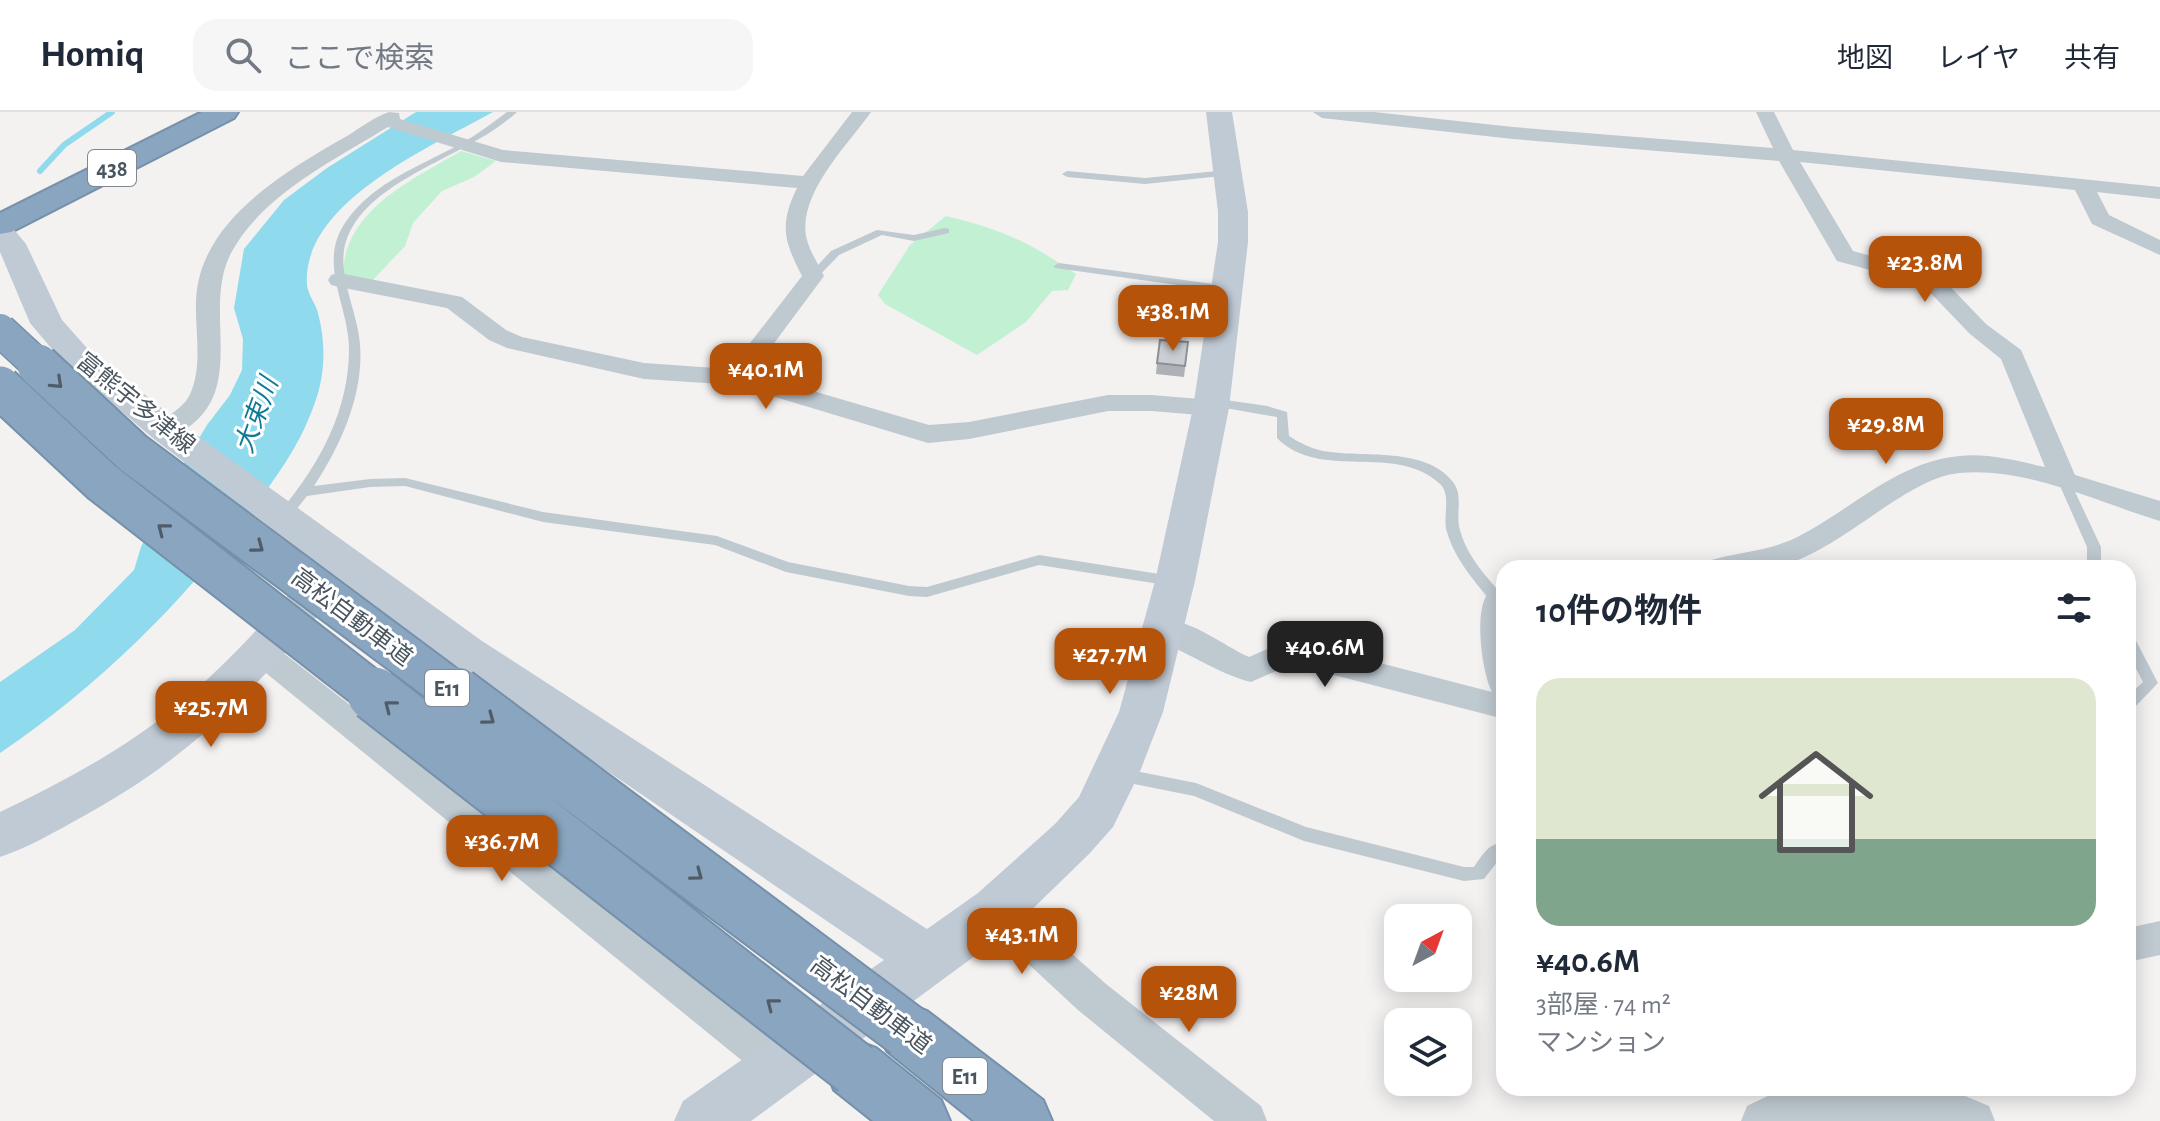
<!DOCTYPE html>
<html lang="ja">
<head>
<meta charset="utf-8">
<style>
  body { margin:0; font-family:"Alegreya Sans","Noto Sans JP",sans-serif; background:#f6f6f7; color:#1f2937; height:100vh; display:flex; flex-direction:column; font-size:30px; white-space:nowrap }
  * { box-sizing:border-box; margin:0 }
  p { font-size:26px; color:#747a83 }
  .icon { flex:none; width:44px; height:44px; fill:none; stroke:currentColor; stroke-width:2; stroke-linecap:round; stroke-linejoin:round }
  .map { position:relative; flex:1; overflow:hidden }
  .panel { position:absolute; left:1496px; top:448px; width:640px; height:536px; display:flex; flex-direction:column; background:#fff; border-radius:24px; box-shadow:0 4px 20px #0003 }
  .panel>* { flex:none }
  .needle { width:52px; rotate:41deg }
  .controls { position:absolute; left:1384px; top:792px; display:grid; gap:16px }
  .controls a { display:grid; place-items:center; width:88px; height:88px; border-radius:16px; background:#fff; box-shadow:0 4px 20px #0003; font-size:40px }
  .price { position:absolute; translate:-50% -68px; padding:0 18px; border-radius:16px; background:#b45309; color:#fff; font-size:26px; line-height:52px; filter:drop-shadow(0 2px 4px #0008) }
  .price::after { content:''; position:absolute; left:50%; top:48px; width:24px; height:18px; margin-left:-12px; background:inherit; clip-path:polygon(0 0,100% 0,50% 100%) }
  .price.selected { background:#222; color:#fff }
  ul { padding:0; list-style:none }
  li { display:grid; align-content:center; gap:16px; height:424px; padding:0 40px }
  li span { display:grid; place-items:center; height:248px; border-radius:24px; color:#555 }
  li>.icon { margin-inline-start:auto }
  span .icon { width:144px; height:144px; fill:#fffc; stroke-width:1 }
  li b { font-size:34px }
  h2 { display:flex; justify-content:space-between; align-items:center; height:96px; padding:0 40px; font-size:34px }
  header { display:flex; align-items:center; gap:48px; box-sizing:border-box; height:112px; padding:0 40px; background:#fff; border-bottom:2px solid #e0e1e3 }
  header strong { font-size:38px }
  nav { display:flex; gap:44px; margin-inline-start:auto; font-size:28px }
  .search { width:560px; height:72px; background:#f6f6f7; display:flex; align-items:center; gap:20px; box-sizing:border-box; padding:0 28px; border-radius:24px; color:#747a83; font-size:30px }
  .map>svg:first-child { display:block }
  .green { fill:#c1f0d3 }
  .water { fill:#8fdaec }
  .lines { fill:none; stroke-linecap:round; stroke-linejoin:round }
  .stream { stroke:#8fdaec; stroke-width:6 }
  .highway-casing { stroke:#7590ab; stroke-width:4 }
  .lane { fill:#bfc9d0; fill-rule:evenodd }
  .street { fill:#bfc9d0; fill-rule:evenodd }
  .secondary { fill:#c0cad4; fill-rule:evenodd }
  .highway { fill:#8aa5bf; fill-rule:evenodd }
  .highway-bridge-far2-casing { stroke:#7590ab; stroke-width:35; stroke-linecap:butt }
  .highway-bridge-far1-casing { stroke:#7590ab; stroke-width:45; stroke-linecap:butt }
  .highway-bridge-casing { stroke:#7590ab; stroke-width:57; stroke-linecap:butt }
  .highway-bridge-far2 { stroke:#8aa5bf; stroke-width:32 }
  .highway-bridge-far1 { stroke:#8aa5bf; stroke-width:41 }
  .highway-bridge { stroke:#8aa5bf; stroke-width:53 }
  .wall { fill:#afb1b6 }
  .building { fill:#cbced4; stroke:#8e9094; stroke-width:2 }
  .oneway { stroke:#505d69 }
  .labels { text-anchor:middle; stroke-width:6; stroke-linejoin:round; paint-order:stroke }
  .shield { fill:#fff; stroke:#80888f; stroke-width:2 }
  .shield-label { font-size:22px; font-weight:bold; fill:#49555f }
  .street-label { font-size:24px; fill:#49555f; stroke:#fff }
  .water-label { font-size:26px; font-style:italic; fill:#0e7b96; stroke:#fff }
</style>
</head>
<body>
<header>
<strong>Homiq</strong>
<div class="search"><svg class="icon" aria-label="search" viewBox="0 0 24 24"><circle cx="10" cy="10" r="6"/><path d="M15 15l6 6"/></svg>ここで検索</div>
<nav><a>地図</a><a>レイヤ</a><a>共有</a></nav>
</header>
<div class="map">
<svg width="2160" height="1009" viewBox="0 0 2160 1009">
  <rect width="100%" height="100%" fill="#f4f1f1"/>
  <!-- green -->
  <path class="green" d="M461,39l35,10 -22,16 -32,14 -29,32 -8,23 -34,36 -28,-7c1,-65 69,-95 118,-124z
    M946,104c57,14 81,25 130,58l-8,16 -16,1 -26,31 -49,33 -92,-51 -7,-9 32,-50z"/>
  <!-- water -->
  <path class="water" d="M416,0h77c-60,34 -192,90 -186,173 1,10 9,19 11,28 9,35 7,67 -7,100 -13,34 -34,63 -56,93 -70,95 -157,181 -255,247v-71l75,-52 59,-60 7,-23 28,-59 38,-63 23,-30 12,-25 1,-31 -9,-31 10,-59 40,-49 43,-32z"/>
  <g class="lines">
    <!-- stream -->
    <path class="stream" d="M40,59l24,-26 48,-33"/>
    <!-- highway casing -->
    <g class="highway-casing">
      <path id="highway" d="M202,0h36l-4,6 -223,114 -11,2v-21z
        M907,891l20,8 116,89 9,21h-78l-87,-70 -9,-20 9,-20z
        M855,928l21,8 65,52 9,21h-77l-39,-31 -8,-21 8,-21z"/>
    </g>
    <!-- lane -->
    <path class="lane" d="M507,0h10c-46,43 -131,61 -164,114 -24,38 4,78 7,118 4,50 -19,101 -46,142l56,-7 35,-1 138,34 174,24 71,26 121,24 18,1 112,-32 133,21 5,1 2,4 -2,4 -5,1 -133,-21 -112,32 -18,-1 -123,-24 -71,-27 -172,-23 -138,-36 -35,1 -63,9 -19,24h-10l-1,-3 1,-3c40,-47 71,-102 71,-165 0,-44 -33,-87 -2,-129 28,-39 74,-54 115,-77 16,-9 30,-20 45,-31z
      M1228,58l3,1v4l-86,9 -78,-7 -5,-3 5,-3 78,7z
      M945,116l4,1v4l-35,8 -32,-6 -43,20 -22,23 -4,1 -5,-3 23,-25 46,-21 37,5z
      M1059,151l169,23 5,3 -5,3 -173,-24 -1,-2z
      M1212,286l55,8 20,6 2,24c11,7 21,12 34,15 40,7 102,-5 130,31 11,14 2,32 7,48 7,27 27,47 44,67v8h-10c-18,-22 -39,-45 -47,-73 -5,-14 5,-37 -7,-48 -44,-42 -120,-2 -163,-46v-21l-69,-12 -2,-3z
      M2063,363l6,4 32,68v21h-14v-21l-30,-68z
      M2128,522l5,1 25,48 -25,26 -5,2v-15l15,-14 -15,-29z
      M1120,656l76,15 110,44 158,40h10c9,-13 14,-23 30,-25v14l-3,1 -17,22 -20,2 -160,-40 -110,-45 -80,-16 -2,-5 2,-5z"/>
    <!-- street -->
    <path class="street" d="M389,0l10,1 1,6 103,31 300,26 49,-64h19c-23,33 -72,80 -65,124 3,15 12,27 18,40l-72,97 177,52 40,-3 139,-27h44l59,5 9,2 4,6 -4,6 -9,2 -59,-5h-44l-139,28 -41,4 -193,-58 -91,-6 -137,-31 -18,-8 -42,-32 -108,-21 -8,-2 -3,-5 3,-5 8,-2 123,24 44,33 16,7 122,26 86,6 72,-93c-18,-35 -23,-51 -5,-88l-296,-26 -113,-35c-55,34 -125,67 -157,126 -29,56 15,131 -41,173 -11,9 -18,15 -32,11l-4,-6c10,-16 30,-21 37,-39 14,-34 0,-74 7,-109 14,-70 93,-115 149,-147 13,-8 27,-19 42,-24z
      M1313,0h61l139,15 260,21 -17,-36h18l19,38 367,37v12l-63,-7 12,23 51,25v15l-68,-31 -17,-34 -275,-28 53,89 85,23 48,50 35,26 54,125 85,26v20c-63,-19 -133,-54 -201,-48 -56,6 -119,80 -183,94 -22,5 -50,1 -72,1l4,-7c28,-9 55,-9 83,-21 56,-26 105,-79 169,-84 28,-3 57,5 85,11l-44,-108 -31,-25 -48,-50 -85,-23 -58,-100 -266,-22 -191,-21z
      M1504,474v133l-201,-52 -20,1 -32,14c-36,-9 -66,-33 -102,-44l-4,-8 4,-8c34,-11 70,22 100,35l30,-13 24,-1 189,49c-10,-19 -18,-79 -5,-97 5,-6 10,-7 17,-9z
      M261,528l11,4 523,409 6,14 -6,14 -14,6 -14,-6 -517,-421 -4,-8 4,-8z
      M996,781l13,5 97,86 155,122 6,15h-53l-136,-111 -95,-88 -5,-12 5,-12z
      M2160,809v34l-32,7v-34z
      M1784,976h162l43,18 6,15h-254l6,-15z"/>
    <!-- secondary -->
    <path class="secondary" d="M1206,0h26l16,100v30l-19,166 -34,173 -32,131 -24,62 -26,53 -24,27 -75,73 -263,194h-77l9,-20 201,-141 -432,-295 -107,-81c-85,99 -146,169 -263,233 -27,15 -53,30 -82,40v-45c63,-30 125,-63 179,-108 51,-42 94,-92 138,-141l-163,-124 -92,-78 -32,-38 -30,-71v-29l11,3 15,18 36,76 24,27 94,76 302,218 445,288 51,-36 77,-69 24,-27 40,-85 36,-131 38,-173 25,-166v-30z"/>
    <!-- highway -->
    <use href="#highway" class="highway"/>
    <!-- highway-bridge-far2 casing -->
    <g class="highway-bridge-far2-casing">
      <path id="highway-bridge-far2" d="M0,218l40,37"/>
    </g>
    <!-- highway-bridge-far1 casing -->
    <g class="highway-bridge-far1-casing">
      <path id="highway-bridge-far1" d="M38,253l95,88 326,243
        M0,275l102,95 275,214"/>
    </g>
    <!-- highway-bridge casing -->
    <g class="highway-bridge-casing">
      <path id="highway-bridge" d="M374,582l481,375
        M456,582l451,337"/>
    </g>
    <!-- highway-bridge-far2 -->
    <use href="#highway-bridge-far2" class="highway-bridge-far2"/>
    <!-- highway-bridge-far1 -->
    <use href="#highway-bridge-far1" class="highway-bridge-far1"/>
    <!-- highway-bridge -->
    <use href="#highway-bridge" class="highway-bridge"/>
  </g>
  <!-- wall -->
  <path class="wall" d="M1188,230l-4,35 -28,-3 1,-11z"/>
  <!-- building -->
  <path class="building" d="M1160,228l28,2 -3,24 -28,-3z"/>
  <!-- one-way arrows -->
  <defs><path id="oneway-chevron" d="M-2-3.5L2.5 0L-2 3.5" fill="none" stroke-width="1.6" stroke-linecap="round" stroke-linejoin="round" transform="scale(2)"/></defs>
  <g class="oneway">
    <use href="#oneway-chevron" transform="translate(57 271) rotate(43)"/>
    <use href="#oneway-chevron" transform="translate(163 417) rotate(-142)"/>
    <use href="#oneway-chevron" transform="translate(258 435) rotate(37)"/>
    <use href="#oneway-chevron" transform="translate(390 594) rotate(-142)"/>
    <use href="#oneway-chevron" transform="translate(489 607) rotate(37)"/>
    <use href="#oneway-chevron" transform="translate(697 763) rotate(37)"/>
    <use href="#oneway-chevron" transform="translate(772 892) rotate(-142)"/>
  </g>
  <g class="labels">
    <!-- shield labels -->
    <g class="shield">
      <rect x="88" y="38" width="48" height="36" rx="6"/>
      <rect x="425" y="558" width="44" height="36" rx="6"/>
      <rect x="943" y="946" width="44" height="36" rx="6"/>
    </g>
    <g class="shield-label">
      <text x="112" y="64">438</text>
      <text x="447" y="584">E11</text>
      <text x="965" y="972">E11</text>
    </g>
    <!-- street labels -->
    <g class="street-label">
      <text transform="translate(136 291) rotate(39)" y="8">富熊宇多津線</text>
      <text transform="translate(352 505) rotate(37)" y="8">高松自動車道</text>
      <text transform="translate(871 893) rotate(37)" y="8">高松自動車道</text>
    </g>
    <!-- water labels -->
    <g class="water-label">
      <text transform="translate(256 303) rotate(-70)" y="9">大束川</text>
    </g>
  </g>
</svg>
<div class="controls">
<a><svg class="needle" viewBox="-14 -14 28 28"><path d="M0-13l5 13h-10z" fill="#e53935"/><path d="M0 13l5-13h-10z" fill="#747a83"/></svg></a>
<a><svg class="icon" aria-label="layers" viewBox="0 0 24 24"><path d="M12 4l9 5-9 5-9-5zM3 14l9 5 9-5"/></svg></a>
</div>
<b class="price" style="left:1925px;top:192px">¥23.8M</b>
<b class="price" style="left:1173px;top:241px">¥38.1M</b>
<b class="price" style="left:766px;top:299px">¥40.1M</b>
<b class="price" style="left:1886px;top:354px">¥29.8M</b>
<b class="price selected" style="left:1325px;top:577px">¥40.6M</b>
<b class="price" style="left:1110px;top:584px">¥27.7M</b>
<b class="price" style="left:211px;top:637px">¥25.7M</b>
<b class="price" style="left:502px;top:771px">¥36.7M</b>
<b class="price" style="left:1022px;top:864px">¥43.1M</b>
<b class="price" style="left:1189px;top:922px">¥28M</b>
<section class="panel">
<h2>10件の物件<svg class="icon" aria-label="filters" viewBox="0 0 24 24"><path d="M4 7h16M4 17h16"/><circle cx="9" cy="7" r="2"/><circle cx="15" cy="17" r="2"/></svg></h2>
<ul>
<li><span style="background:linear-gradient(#dfe7d0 65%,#7fa58c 0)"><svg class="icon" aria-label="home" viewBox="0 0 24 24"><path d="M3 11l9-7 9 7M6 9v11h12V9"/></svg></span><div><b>¥40.6M</b><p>3部屋 · 74 m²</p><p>マンション</p></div></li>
</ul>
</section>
</div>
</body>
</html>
